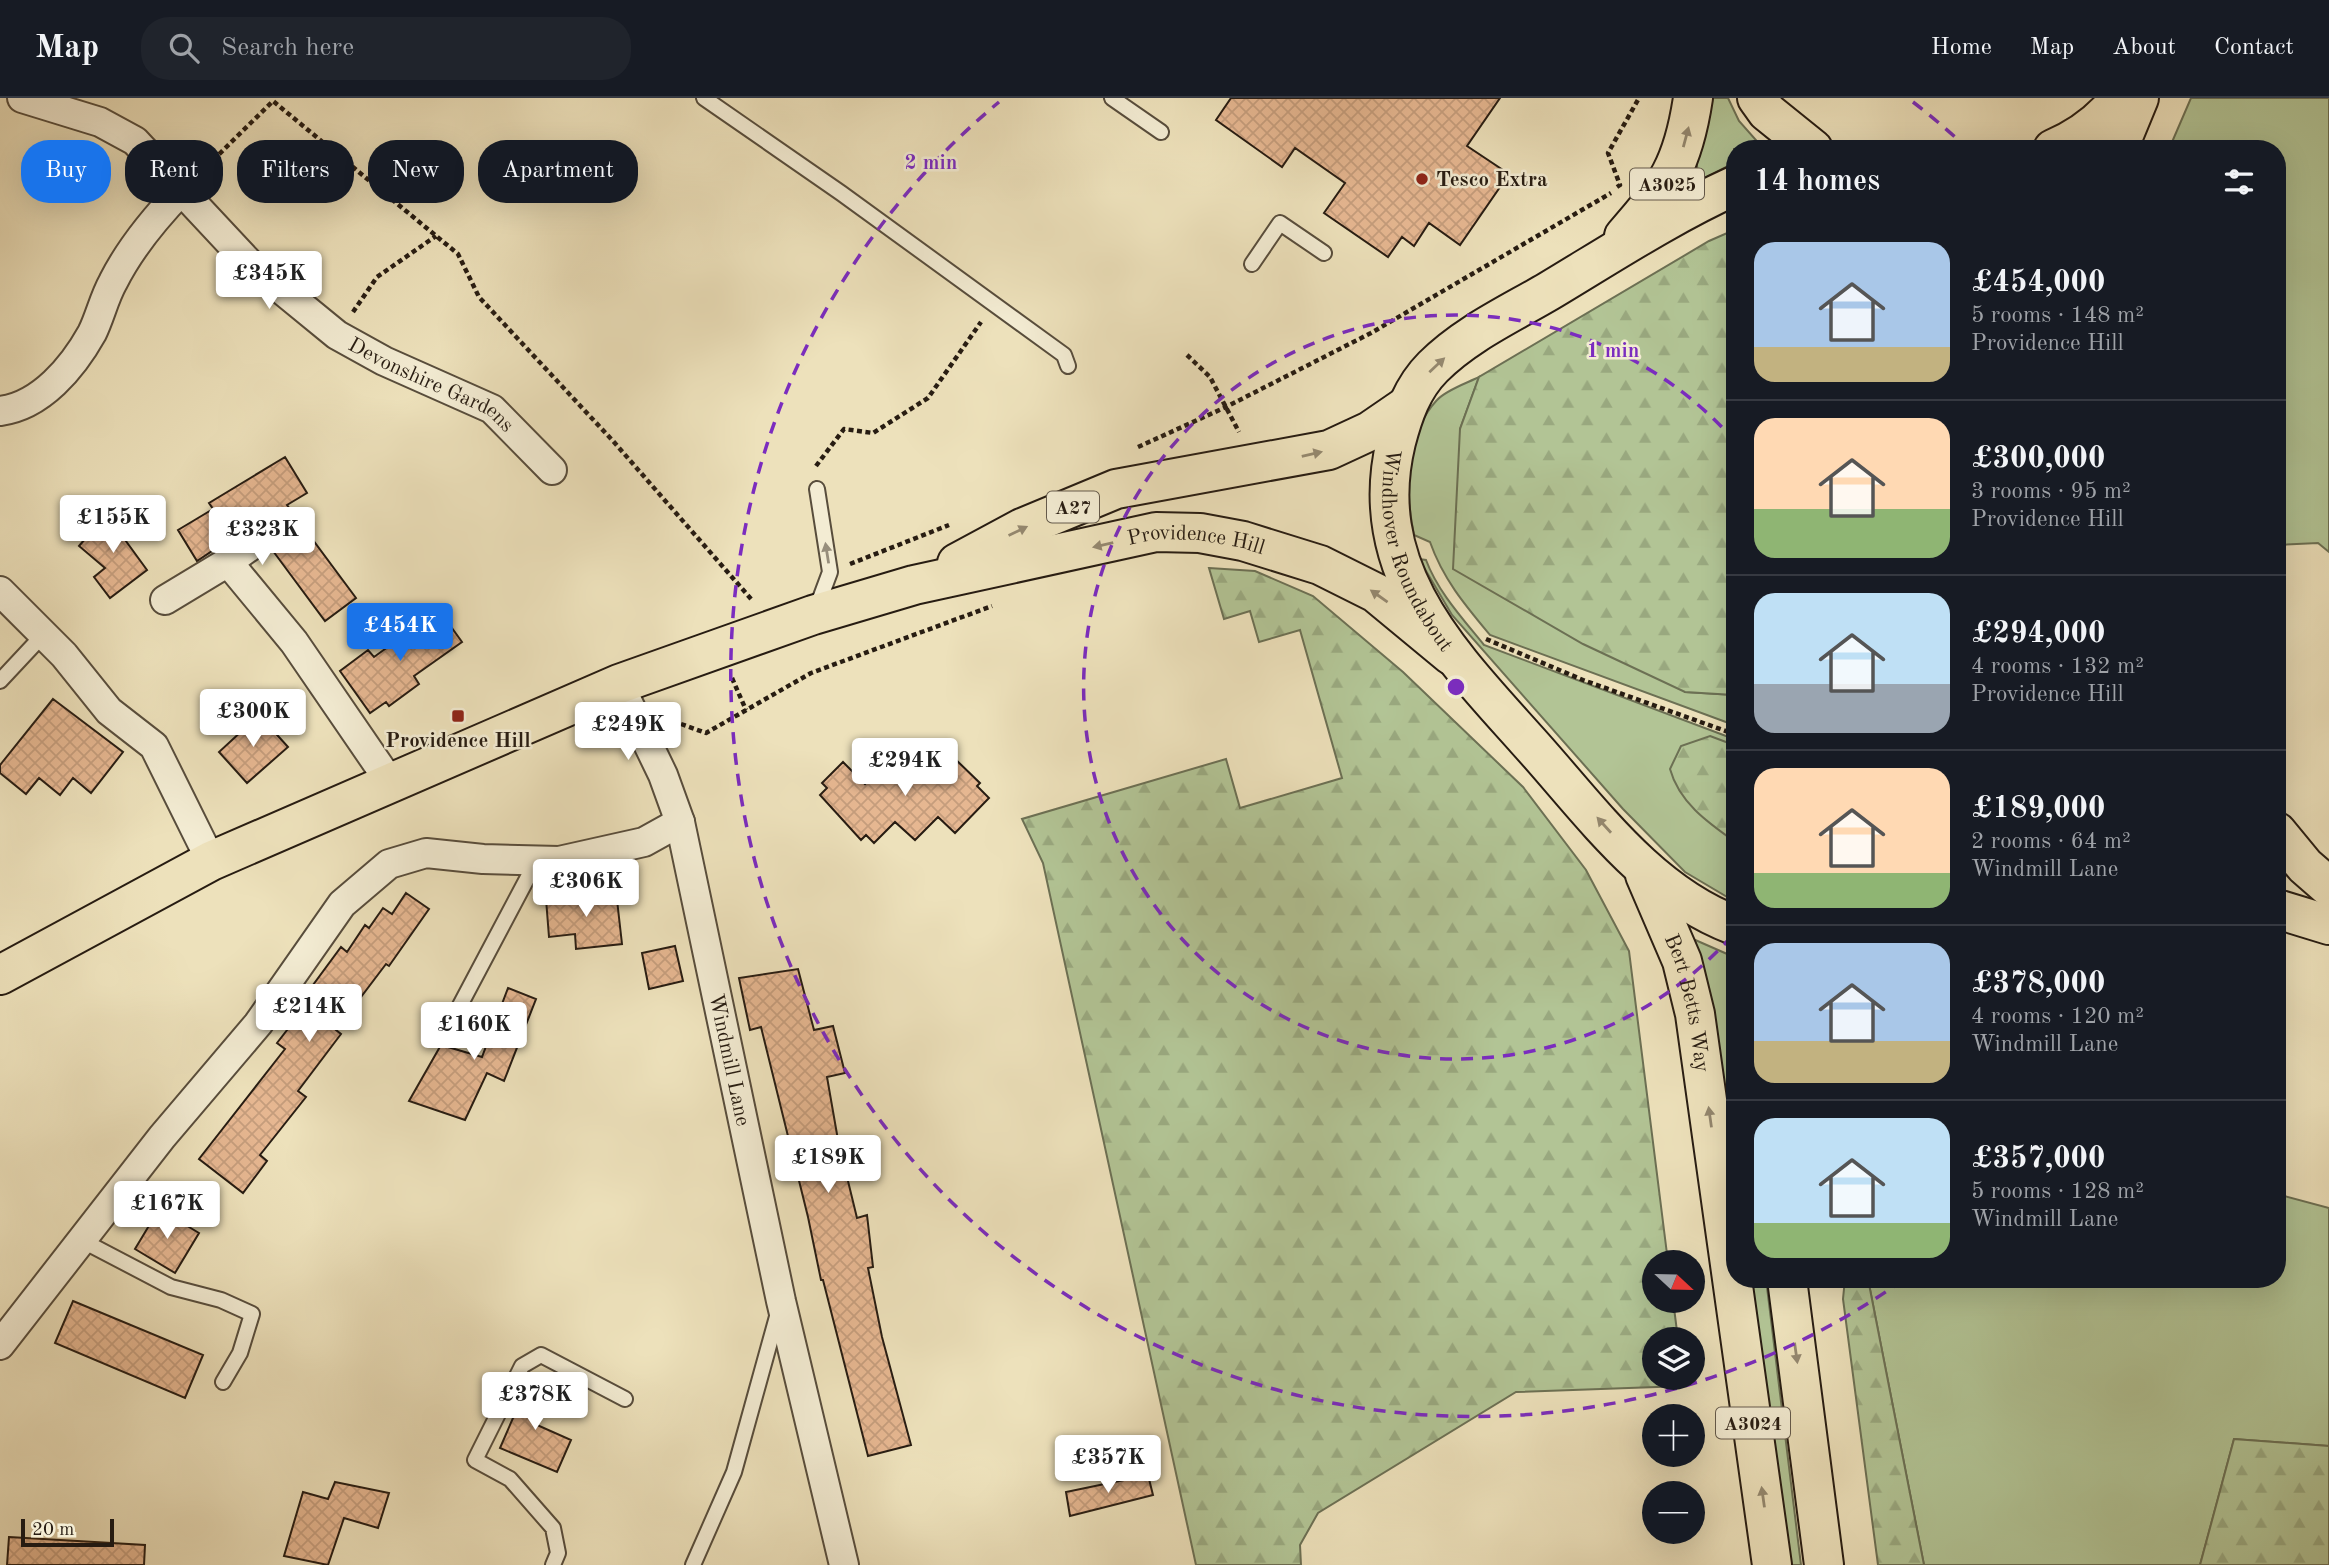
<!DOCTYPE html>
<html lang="en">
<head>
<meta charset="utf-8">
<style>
  body { margin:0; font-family:"Old Standard TT",serif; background:#20242c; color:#f1f3f6; height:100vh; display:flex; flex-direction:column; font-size:26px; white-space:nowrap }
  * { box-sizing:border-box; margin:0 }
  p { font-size:23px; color:#9ea1a6 }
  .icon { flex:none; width:38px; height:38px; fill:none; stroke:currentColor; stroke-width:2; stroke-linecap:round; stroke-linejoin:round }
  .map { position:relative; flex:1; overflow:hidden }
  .sheet { position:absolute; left:1726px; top:42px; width:560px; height:1148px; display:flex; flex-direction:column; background:#171b24; border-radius:28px; box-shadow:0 7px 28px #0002 }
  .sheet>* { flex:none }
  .top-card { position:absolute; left:21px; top:42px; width:665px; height:63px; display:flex; gap:14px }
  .needle { width:46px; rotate:112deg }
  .controls { position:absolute; left:1642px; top:1152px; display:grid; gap:14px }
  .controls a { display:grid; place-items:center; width:63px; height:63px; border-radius:50%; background:#171b24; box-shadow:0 7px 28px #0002; font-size:35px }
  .scale { position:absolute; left:21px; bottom:18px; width:93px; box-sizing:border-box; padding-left:7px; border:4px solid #271c12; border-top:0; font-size:19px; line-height:24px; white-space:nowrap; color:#271c12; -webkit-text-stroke:5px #f3ecd3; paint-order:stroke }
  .price { position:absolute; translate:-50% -60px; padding:0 16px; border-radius:7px; background:#fff; color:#222; font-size:23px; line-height:46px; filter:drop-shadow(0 2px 4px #0008) }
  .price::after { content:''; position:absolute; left:50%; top:42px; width:21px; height:16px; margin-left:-10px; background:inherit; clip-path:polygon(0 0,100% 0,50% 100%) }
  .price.active { background:#1a73e8; color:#fff }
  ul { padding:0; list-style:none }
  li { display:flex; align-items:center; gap:21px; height:175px; padding:0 28px }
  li+li { border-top:2px solid #363941 }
  li span { display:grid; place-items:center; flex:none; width:196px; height:140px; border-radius:21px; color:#555 }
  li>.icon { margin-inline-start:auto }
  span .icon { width:84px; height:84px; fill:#fffc; stroke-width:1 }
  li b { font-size:30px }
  h2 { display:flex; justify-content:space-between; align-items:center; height:84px; padding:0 28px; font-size:30px }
  .chip { padding:0 24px; border-radius:28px; background:#171b24; box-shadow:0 7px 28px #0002; font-size:24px; line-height:63px }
  .chip.active { background:#1a73e8; color:#fff }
  header { display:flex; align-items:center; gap:42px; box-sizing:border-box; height:98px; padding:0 35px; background:#171b24; border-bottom:2px solid #363941 }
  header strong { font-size:33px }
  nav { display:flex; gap:38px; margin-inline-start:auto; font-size:24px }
  .search { width:490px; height:63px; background:#20242c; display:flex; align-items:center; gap:18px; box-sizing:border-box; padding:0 24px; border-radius:28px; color:#9ea1a6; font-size:26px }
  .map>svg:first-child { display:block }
  .grass { fill:#b2c495; stroke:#6c7054; stroke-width:2 }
  .forest { fill:url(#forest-firs); stroke:#6c7054; stroke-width:2 }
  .building { fill:url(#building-cross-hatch); stroke:#271c12; stroke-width:2 }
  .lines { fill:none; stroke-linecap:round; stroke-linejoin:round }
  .lane-casing { stroke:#584d3c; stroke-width:18 }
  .street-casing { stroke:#584d3c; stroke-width:32 }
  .primary-casing { stroke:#271c12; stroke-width:42 }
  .path { stroke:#271c12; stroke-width:4.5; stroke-dasharray:5 3.5; stroke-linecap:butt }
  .lane { stroke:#f3ecd3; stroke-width:14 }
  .street { stroke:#f3ecd3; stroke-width:28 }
  .primary { stroke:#ede1bb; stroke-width:38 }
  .oneway { fill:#94886f }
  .oneway2 { fill:#978e7c }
  .ring { fill:none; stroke:#7b2cbf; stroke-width:3.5; stroke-dasharray:12 9 }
  .poi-dot { fill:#8f2418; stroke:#f3ecd3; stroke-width:2.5 }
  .labels { text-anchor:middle; stroke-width:5; stroke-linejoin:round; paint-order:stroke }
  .shield { fill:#f3ecd3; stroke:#645a4c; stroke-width:2 }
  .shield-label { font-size:19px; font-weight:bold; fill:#271c12 }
  .poi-label { font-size:21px; font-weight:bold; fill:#271c12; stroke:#f3ecd3; text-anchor:start }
  .street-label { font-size:21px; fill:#271c12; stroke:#f3ecd3 }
  .centre { fill:#7b2cbf; stroke:#f3ecd3; stroke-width:3.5 }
  .ring-label { font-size:21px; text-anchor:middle; font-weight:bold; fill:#7b2cbf; stroke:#f3ecd3; stroke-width:5; stroke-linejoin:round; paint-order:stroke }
</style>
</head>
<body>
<header>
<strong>Map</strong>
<div class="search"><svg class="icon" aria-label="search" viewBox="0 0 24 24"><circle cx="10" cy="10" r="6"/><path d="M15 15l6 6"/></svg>Search here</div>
<nav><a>Home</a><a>Map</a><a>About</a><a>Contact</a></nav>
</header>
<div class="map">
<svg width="2329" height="1467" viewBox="0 0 2329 1467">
  <defs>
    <pattern id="forest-firs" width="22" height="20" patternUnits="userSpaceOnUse" patternTransform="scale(1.75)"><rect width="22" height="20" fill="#b2c495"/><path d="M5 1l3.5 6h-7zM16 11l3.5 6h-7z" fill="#99a87f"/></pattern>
    <pattern id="building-cross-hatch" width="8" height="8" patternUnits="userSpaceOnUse" patternTransform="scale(1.75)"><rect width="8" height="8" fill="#e6b791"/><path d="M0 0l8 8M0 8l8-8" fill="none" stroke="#c59d7c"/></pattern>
  </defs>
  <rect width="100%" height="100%" fill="#ede1bb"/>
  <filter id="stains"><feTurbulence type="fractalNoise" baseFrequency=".00286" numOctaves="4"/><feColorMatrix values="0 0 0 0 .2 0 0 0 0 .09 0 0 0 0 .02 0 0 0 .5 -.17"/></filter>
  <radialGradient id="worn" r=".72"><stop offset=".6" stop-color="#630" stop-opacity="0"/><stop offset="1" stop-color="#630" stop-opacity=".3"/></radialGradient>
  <!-- grass -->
  <path class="grass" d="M1709,0h19l11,23 24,27 -29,1v14l-33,17c-12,-27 1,-55 8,-82z
    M2191,0h138v454l-11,-9 -41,2v-396h-108z
    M1479,279l-19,52 225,263 49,3v30l-244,-90c-25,-30 -47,-56 -60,-93l-16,-7c-9,-43 -9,-101 23,-135 9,-10 30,-17 42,-23z
    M1419,461l7,1c12,32 37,59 58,85l250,94v162l-49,-29 -62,-63 -171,-194z
    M1693,841l41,18v205z
    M2277,1096l52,14v238l-95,-7 -34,126h-276l-56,-286h409z
    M1751,1181h15l35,286h-12z"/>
  <!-- forest -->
  <path class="forest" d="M1734,132v465l-49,-3 -102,-48 -130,-75 7,-140 19,-52 230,-136z
    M1209,470l46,3 58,25 90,76 120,115 63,83 43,81 39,311h-14v38h19l5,39h-24v38h29l1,9 -168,6 -198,121 -18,32 1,20h-105l-153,-702 -21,-44 204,-60 14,49 102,-30 -42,-148 -41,12 -9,-31 -26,8z
    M1710,638l24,9v96c-27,-19 -55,-39 -64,-72l11,-23z
    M1845,1181h23l56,286h-46l-35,-266z
    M2234,1341l95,7v119h-129z"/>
  <!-- building -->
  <path class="building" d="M1231,0h269l-33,48 42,28 -49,71 -31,-22 -15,23 -12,-9 -14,20 -64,-44 21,-30 -50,-35 -13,19 -66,-47z
    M285,359l22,36 -20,12 69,93 -31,23 -52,-70 11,-10 2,-9 -9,-14 -17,1 -63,42 -19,-31 35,-21 -4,-6z
    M110,412l20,18 -7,9 24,33 -37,28 -16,-21 11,-9 -26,-22z
    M439,512l23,32 -48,34 5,8 -30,22 -3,-4 -16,11 -30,-42 28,-21 6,7z
    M53,601l70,53 -32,41 -18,-15 -13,17 -21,-17 -13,16 -26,-21v-8z
    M259,617l29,32 -41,36 -28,-31z
    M930,652l14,13 7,-8 29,28 -3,3 12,12 -34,35 -17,-16 -23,23 -20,-18 -21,21 -8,-8 -5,5 -41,-45 7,-7 -5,-5 21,-21 22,22 17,-17 12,12 16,-17 4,5z
    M616,793l6,53 -46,5 -1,-15 -26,3 -3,-38z
    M406,795l23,16 -40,57 -3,-2 -50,66 5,4 -43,57 8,6 -46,58 7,6 -24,32 -44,-34 86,-110 -8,-6 42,-54 -6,-4 28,-38 6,5 18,-27 4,3 14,-20 9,6z
    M675,848l8,35 -34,8 -7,-36z
    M798,871l16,61 19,-4 12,47 -18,4 11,63 19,78 10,-3 6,52 -5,1 14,69 29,108 -43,11 -45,-176h-2l-13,-63 -47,-190 -11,3 -11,-52z
    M508,890l28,11 -32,82 -17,-8 -22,47 -56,-19 32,-56 41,12z
    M159,1111l40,24 -24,40 -40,-24z
    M73,1203l130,54 -18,43 -130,-55z
    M529,1283l23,10 -15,34 34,15 -14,32 -57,-24z
    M1148,1377l5,20 -83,21 -4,-24z
    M335,1384l54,11 -11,35 -34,-10 -16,47 -44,-9 19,-64 25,7z
    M9,1439l136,8 -1,20h-137z"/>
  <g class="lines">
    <!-- lane casing -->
    <g class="lane-casing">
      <path id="lane" d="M704,0l137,95 223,162 4,11
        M1112,0l49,34
        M1252,166l28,-41 44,30
        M817,509l13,-35 -13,-83
        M0,583l43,-46
        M456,915l81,-153
        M83,1143l88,46 50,13 31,14 -12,39 -17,29
        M553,1467l5,-12 -5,-25 -43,-49 -35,-19 47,-94 19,-11 84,44
        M693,1467l41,-93 44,-159"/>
    </g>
    <!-- street casing -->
    <g class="street-casing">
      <g id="street">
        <path id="s1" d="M22,0l78,24 35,19 114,122 88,72 47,26 108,48 60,61"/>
        <path d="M0,313c41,-5 73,-44 92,-78 8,-16 12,-35 21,-51 17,-34 41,-63 68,-91"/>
        <path d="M228,464l41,-29"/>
        <path d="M0,493l64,64 45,56 45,35 57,115"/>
        <path d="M165,502l63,-38 66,80 96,140"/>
        <path id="s2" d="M619,586l44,91 17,47 101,479 63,264"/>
        <path d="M0,1247l162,-208 96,-113 84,-120 47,-40 37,-11 57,6 76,2 85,-19 36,-20"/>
      </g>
    </g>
    <!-- primary casing -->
    <g class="primary-casing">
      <g id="primary">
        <path d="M1757,0l10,14 46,37"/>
        <path d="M2053,51c26,-11 50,-29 67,-51"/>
        <path d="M2118,51l21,-51"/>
        <path id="s3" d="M1734,88c-64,29 -125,69 -185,105 -39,23 -83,43 -116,76 -21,21 -30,48 -37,75 -31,127 53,211 130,297 62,68 120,153 208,186"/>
        <path d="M1624,138c43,-49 59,-71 69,-138"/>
        <path d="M957,465l65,-35 94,-39 213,-39 41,-19 35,-24"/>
        <path d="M2277,734l28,34 24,21"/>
        <path id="s4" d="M1645,777l37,86 13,53 77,551"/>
        <path d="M2277,811l52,16"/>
        <path id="s5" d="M0,877l211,-114 408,-177 194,-69 101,-30 242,-53 44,1 43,8 77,24 56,28 75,62"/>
        <path d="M1787,1181l37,286"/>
      </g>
    </g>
    <!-- path -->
    <path class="path" d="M201,74l72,-71 185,153 21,43 134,144 139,159
      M1617,89l3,-2 -12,-32 31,-55
      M353,214l24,-35 59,-41
      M1187,257l23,22 29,55
      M1138,349l88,-40 145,-74 240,-140
      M816,368l28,-37 29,4 55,-35 53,-76
      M850,466l99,-39
      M1486,541l97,41 151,54
      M732,580l14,32
      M681,626l25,9 105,-60 181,-67"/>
    <!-- lane -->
    <use href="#lane" class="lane"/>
    <!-- street -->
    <use href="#street" class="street"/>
    <!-- primary -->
    <use href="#primary" class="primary"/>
  </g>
  <!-- one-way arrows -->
  <defs><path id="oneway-solid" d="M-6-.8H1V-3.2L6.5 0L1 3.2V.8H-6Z" transform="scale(1.75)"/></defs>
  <g class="oneway">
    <use href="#oneway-solid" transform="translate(1686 39) rotate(-75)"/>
    <use href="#oneway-solid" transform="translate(1437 267) rotate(-43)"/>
    <use href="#oneway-solid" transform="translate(1312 356) rotate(-13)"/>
    <use href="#oneway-solid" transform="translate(1018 433) rotate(-26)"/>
    <use href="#oneway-solid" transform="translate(1103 447) rotate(167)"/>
    <use href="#oneway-solid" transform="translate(1379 498) rotate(-145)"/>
    <use href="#oneway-solid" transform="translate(1604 727) rotate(-132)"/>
    <use href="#oneway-solid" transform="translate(1710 1019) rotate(-98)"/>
    <use href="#oneway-solid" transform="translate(1796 1255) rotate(82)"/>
    <use href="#oneway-solid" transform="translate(1763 1399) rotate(-98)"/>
  </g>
  <use class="oneway2" href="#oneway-solid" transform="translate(827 455) rotate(-99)"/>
  <!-- distance rings -->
  <g class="ring">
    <path d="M1732 838A372 372 0 1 1 1732 340"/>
    <path d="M1903 1182A743 743 0 0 1 999 4M1913 4A743 743 0 0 1 1967 50"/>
  </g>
  <!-- markers -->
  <g class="poi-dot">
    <circle cx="1422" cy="81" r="7"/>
    <rect x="451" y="611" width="14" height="14" rx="3.5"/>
  </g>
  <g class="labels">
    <!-- shield labels -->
    <g class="shield">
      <rect x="1630" y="70.5" width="74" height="31" rx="5"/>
      <rect x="1047" y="393.5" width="52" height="31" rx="5"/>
      <rect x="1716" y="1309.5" width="74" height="31" rx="5"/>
    </g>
    <g class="shield-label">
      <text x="1667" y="93">A3025</text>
      <text x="1073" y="416">A27</text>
      <text x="1753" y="1332">A3024</text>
    </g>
    <!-- poi labels -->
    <g class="poi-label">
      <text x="1436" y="88">Tesco Extra</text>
      <text x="458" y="649" text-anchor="middle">Providence Hill</text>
    </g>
    <!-- street labels -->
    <g class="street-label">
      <text dy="7" stroke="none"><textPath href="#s1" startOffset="509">Devonshire Gardens</textPath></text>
      <text dy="7" stroke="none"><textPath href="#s5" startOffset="1284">Providence Hill</textPath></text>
      <text dy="7" stroke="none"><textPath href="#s3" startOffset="551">Windhover Roundabout</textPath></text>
      <text dy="7" stroke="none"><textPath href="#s4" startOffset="136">Bert Betts Way</textPath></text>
      <text dy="7" stroke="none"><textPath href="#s2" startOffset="394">Windmill Lane</textPath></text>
    </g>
  </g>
  <circle cx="1456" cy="589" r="10" class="centre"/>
  <g class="ring-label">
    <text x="931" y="71">2 min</text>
    <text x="1613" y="259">1 min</text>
  </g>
  <rect width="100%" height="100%" filter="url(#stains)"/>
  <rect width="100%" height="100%" fill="url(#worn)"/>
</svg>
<div class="controls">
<a><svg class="needle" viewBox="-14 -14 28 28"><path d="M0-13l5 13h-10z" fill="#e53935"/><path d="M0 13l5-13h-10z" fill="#9ea1a6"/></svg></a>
<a><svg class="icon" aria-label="layers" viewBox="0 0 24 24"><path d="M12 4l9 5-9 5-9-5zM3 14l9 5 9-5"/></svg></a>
<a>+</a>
<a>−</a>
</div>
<div class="scale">20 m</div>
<b class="price" style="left:269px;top:213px">£345K</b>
<b class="price" style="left:113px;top:457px">£155K</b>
<b class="price" style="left:262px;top:469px">£323K</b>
<b class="price active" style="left:400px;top:565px">£454K</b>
<b class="price" style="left:253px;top:651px">£300K</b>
<b class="price" style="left:628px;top:664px">£249K</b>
<b class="price" style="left:905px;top:700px">£294K</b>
<b class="price" style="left:586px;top:821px">£306K</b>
<b class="price" style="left:309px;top:946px">£214K</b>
<b class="price" style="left:474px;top:964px">£160K</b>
<b class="price" style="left:828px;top:1097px">£189K</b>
<b class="price" style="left:167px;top:1143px">£167K</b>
<b class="price" style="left:535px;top:1334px">£378K</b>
<b class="price" style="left:1108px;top:1397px">£357K</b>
<div class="top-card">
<a class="chip active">Buy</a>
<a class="chip">Rent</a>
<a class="chip">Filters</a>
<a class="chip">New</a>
<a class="chip">Apartment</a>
</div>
<section class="sheet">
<h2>14 homes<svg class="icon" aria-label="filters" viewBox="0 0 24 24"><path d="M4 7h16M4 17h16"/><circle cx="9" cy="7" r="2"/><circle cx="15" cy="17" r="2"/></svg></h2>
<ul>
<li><span style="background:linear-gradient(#a9c7e8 75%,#c2b280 0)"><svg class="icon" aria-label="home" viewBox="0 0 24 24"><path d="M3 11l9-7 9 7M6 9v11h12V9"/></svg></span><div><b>£454,000</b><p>5 rooms · 148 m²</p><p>Providence Hill</p></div></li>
<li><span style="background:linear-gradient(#ffd9b3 65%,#8fb573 0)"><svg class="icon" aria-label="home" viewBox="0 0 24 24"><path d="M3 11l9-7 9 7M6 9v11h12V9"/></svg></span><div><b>£300,000</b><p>3 rooms · 95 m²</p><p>Providence Hill</p></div></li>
<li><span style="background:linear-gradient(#bfe0f5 65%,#9aa5b1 0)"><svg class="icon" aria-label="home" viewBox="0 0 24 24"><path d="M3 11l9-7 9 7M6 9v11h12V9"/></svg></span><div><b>£294,000</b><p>4 rooms · 132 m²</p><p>Providence Hill</p></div></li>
<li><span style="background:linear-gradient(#ffd9b3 75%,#8fb573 0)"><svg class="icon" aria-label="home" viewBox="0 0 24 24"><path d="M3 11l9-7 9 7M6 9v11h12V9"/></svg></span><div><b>£189,000</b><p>2 rooms · 64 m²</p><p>Windmill Lane</p></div></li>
<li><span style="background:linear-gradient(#a9c7e8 70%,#c2b280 0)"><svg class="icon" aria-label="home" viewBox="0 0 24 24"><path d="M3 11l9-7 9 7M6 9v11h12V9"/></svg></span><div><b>£378,000</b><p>4 rooms · 120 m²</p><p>Windmill Lane</p></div></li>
<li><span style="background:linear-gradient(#bfe0f5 75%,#8fb573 0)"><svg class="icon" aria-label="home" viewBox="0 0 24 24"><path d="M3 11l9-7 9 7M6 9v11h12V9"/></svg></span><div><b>£357,000</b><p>5 rooms · 128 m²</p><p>Windmill Lane</p></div></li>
</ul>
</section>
</div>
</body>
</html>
